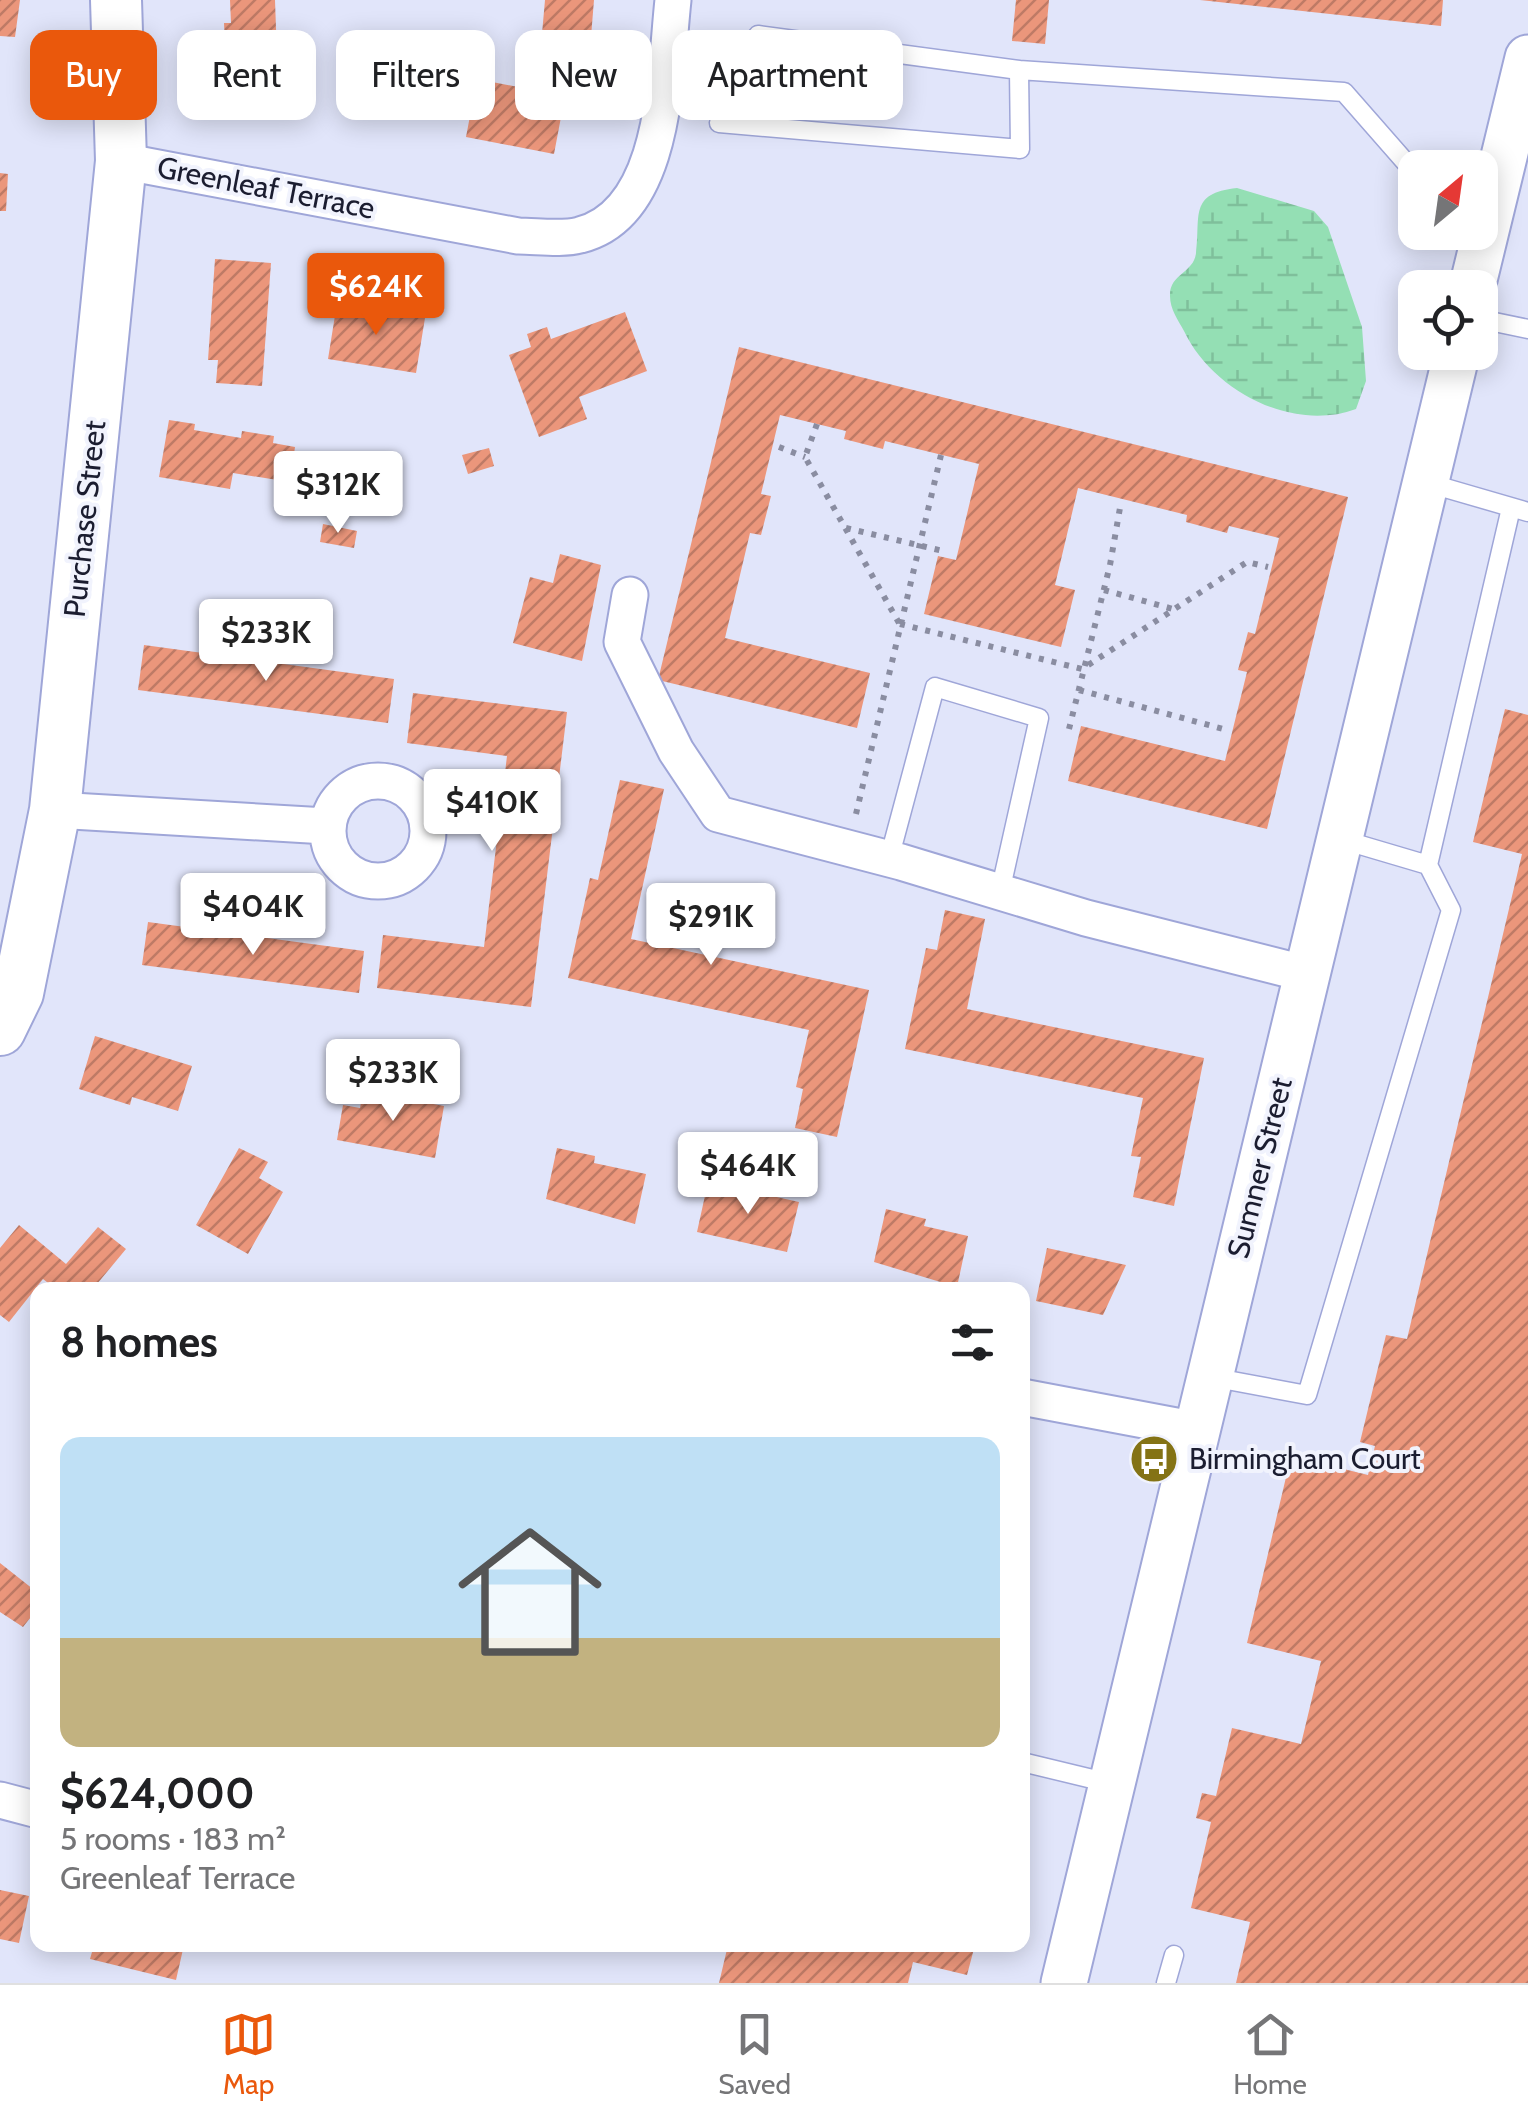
<!DOCTYPE html>
<html lang="en">
<head>
<meta charset="utf-8">
<style>
  body { margin:0; font-family:Cabin,sans-serif; background:#f6f6f6; color:#202124; height:100vh; display:flex; flex-direction:column; font-size:38px; white-space:nowrap }
  * { box-sizing:border-box; margin:0 }
  p { font-size:32px; color:#757577 }
  .icon { flex:none; width:55px; height:55px; fill:none; stroke:currentColor; stroke-width:2; stroke-linecap:round; stroke-linejoin:round }
  .map { position:relative; flex:1; overflow:hidden }
  .panel { position:absolute; left:30px; top:1282px; width:1000px; height:670px; display:flex; flex-direction:column; background:#fff; border-radius:20px; box-shadow:0 5px 25px #0003 }
  .panel>* { flex:none }
  .banner { position:absolute; left:30px; top:30px; width:1000px; height:90px; display:flex; gap:20px }
  .needle { width:65px; rotate:29deg }
  .controls { position:absolute; left:1398px; top:150px; display:grid; gap:20px }
  .controls a { display:grid; place-items:center; width:100px; height:100px; border-radius:20px; background:#fff; box-shadow:0 5px 25px #0003; font-size:50px }
  .price { position:absolute; translate:-50% -85px; padding:0 22px; border-radius:10px; background:#fff; color:#222; font-size:32px; line-height:65px; filter:drop-shadow(0 2px 5px #0008) }
  .price::after { content:''; position:absolute; left:50%; top:60px; width:30px; height:22px; margin-left:-15px; background:inherit; clip-path:polygon(0 0,100% 0,50% 100%) }
  .price.active { background:#ea580c; color:#fff }
  ul { padding:0; list-style:none }
  li { display:grid; align-content:center; gap:20px; height:530px; padding:0 30px }
  li span { display:grid; place-items:center; height:310px; border-radius:20px; color:#555 }
  li>.icon { margin-inline-start:auto }
  span .icon { width:180px; height:180px; fill:#fffc; stroke-width:1 }
  li b { font-size:42px }
  h2 { display:flex; justify-content:space-between; align-items:center; height:120px; padding:0 30px; font-size:42px }
  .pill { padding:0 35px; border-radius:20px; background:#fff; box-shadow:0 5px 25px #0003; font-size:35px; line-height:90px }
  .pill.active { background:#ea580c; color:#fff }
  .menu { display:flex; justify-content:space-around; align-items:center; height:140px; border-top:2px solid #e0e0e0; background:#fff; font-size:28px; color:#757577 }
  .menu a { display:grid; justify-items:center; gap:5px }
  .menu .active { color:#ea580c }
  .map>svg:first-child { display:block }
  .wetland { fill:url(#wetland-marsh) }
  .building { fill:url(#building-hatch) }
  .lines { fill:none; stroke-linecap:round; stroke-linejoin:round }
  .service-casing { stroke:#9fa6d8; stroke-width:21 }
  .minor-casing { stroke:#9fa6d8; stroke-width:39 }
  .tertiary-casing { stroke:#9fa6d8; stroke-width:49 }
  .secondary-casing { stroke:#9fa6d8; stroke-width:54 }
  .path { stroke:#8a8da1; stroke-width:6; stroke-dasharray:5 8; stroke-linecap:butt }
  .service { stroke:#fff; stroke-width:18 }
  .minor { stroke:#fff; stroke-width:35 }
  .tertiary { stroke:#fff; stroke-width:45 }
  .secondary { stroke:#fff; stroke-width:50 }
  .labels { text-anchor:middle; stroke-width:8; stroke-linejoin:round; paint-order:stroke }
  .street-label { font-size:30px; fill:#1b1d30; stroke:#f1f3fd }
  .poi-label { font-size:30px; fill:#1b1d30; stroke:#f1f3fd; text-anchor:start }
</style>
</head>
<body>
<div class="map">
<svg width="1528" height="1983" viewBox="0 0 1528 1983">
  <defs>
    <pattern id="wetland-marsh" width="20" height="14" patternUnits="userSpaceOnUse" patternTransform="scale(2.5)"><rect width="20" height="14" fill="#94dfb4"/><path d="M1 5h8M5 5V1M11 12h8M15 12V8" fill="none" stroke="#7fbf9b"/></pattern>
    <pattern id="building-hatch" width="6" height="6" patternUnits="userSpaceOnUse" patternTransform="scale(2.5)"><rect width="6" height="6" fill="#eb967b"/><path d="M-1 1l2-2M0 6l6-6M5 7l2-2" fill="none" stroke="#be7a65"/></pattern>
  </defs>
  <rect width="100%" height="100%" fill="#e1e5fa"/>
  <!-- wetland -->
  <path class="wetland" d="M1237,188l77,23 14,16 34,100 4,54 -10,28c-64,24 -144,-19 -172,-78 -6,-11 -14,-22 -14,-35 -1,-22 24,-23 26,-43 5,-36 -8,-60 41,-65z"/>
  <!-- building -->
  <path class="building" d="M0,0h20l-5,37 -15,-1z
    M230,0h45l3,85 -51,2 -3,-64h7z
    M545,0h49l-4,49 -49,-4z
    M1016,0h33l-4,44 -33,-3z
    M1200,0h243l-2,26z
    M477,79l88,17 -11,58 -88,-17z
    M0,173l8,1 -2,37h-6z
    M215,259l56,4 -9,123 -46,-3 2,-23h-10z
    M337,303l88,15 -9,55 -88,-14z
    M625,312l22,59 -68,26 8,22 -48,18 -30,-82 22,-8 -4,-13 20,-7 4,12z
    M739,347l609,150 -81,332 -199,-48 13,-55 144,35 22,-89 -9,-2 10,-38 7,2 24,-96 -50,-12 -2,7 -41,-11 1,-7 -109,-27 -23,97 20,5 -14,57 -137,-33 14,-58 18,4 23,-96 -94,-23 -2,8 -39,-10 2,-8 -66,-16 -19,79 10,2 -10,39 -11,-2 -25,105 145,35 -13,55 -199,-48z
    M169,420l26,4 -1,6 47,8 1,-7 32,5 -1,7 22,4 -5,35 -57,-9 -3,16 -71,-12z
    M489,448l5,18 -26,8 -6,-19z
    M323,524l34,7 -3,17 -34,-6z
    M560,554l41,11 -19,96 -69,-18 17,-66 23,6z
    M144,645l250,34 -6,44 -250,-33z
    M413,693l154,19 -36,295 -154,-19 6,-53 101,12 23,-191 -100,-13z
    M1505,709l23,6v1268h-292l14,-61 -59,-14 20,-86 -15,-4 6,-25 14,3 16,-68 69,16 20,-83 -74,-18 44,-187 77,19 7,-29 -15,-4 26,-107 21,4 115,-485 -49,-12z
    M620,780l44,9 -33,150 238,51 -32,147 -42,-9 8,-39 -7,-2 13,-57 -241,-52 22,-100 8,2z
    M945,910l40,9 -18,90 237,49 -30,148 -41,-9 8,-40 -10,-1 12,-58 -238,-49 21,-101 11,2z
    M148,922l216,29 -5,42 -217,-28z
    M95,1036l97,30 -14,45 -46,-14 -2,8 -51,-16z
    M363,1091l81,15 -9,52 -98,-18 6,-35 17,3z
    M239,1148l29,14 -9,16 24,14 -35,62 -52,-29z
    M557,1148l38,8 -1,7 52,11 -11,50 -89,-25z
    M708,1182l91,20 -12,50 -90,-20z
    M886,1209l40,10 -2,7 44,10 -11,51 -83,-25z
    M19,1225l47,39 32,-37 28,22 -34,41h-35l-14,-11 -34,43 -9,-7v-67z
    M1047,1248l79,17 -23,50 -67,-14z
    M0,1563l38,30v15l-15,19 -23,-15z
    M0,1890l29,6 -10,47 -19,-4z
    M94,1945h90l-8,35 -86,-21z
    M728,1945h247l-8,30 -54,-13 -5,21h-189z"/>
  <g class="lines">
    <!-- service casing -->
    <g class="service-casing">
      <path id="service" d="M758,35l261,35
        M719,123l301,26 -1,-79 325,22 71,81
        M1480,319l48,10
        M1428,483l100,29
        M1340,839l88,26 83,-357
        M889,859l46,-172 104,31 -39,174
        M1211,1377l96,18 144,-485 -23,-45
        M1022,1762l87,21
        M1166,1983l8,-28"/>
    </g>
    <!-- minor casing -->
    <g class="minor-casing">
      <path id="minor" d="M121,161l397,75c19,0 44,4 62,-1 87,-22 85,-164 93,-235
        M630,595l-8,47 54,109 42,63 183,48 185,56 221,56
        M328 831a50 50 0 1 1 100 0a50 50 0 1 1-100 0Z
        M55,810l271,16
        M1022,1397l175,33
        M0,1800l38,10"/>
    </g>
    <!-- tertiary casing -->
    <g class="tertiary-casing">
      <path id="tertiary" d="M1472,288l56,-230
        M1064,1983l393,-1631"/>
    </g>
    <!-- secondary casing -->
    <g class="secondary-casing">
      <path id="secondary" d="M0,1030l18,-37 37,-183 66,-649 -5,-161"/>
    </g>
    <!-- path -->
    <path class="path" d="M817,424l-12,33 94,166
      M779,447l26,10
      M846,528l101,24
      M1104,590l69,19
      M900,624l182,45 165,-107 21,5
      M1079,690l148,40
      M1069,729l41,-164 11,-63
      M856,814l85,-359"/>
    <!-- service -->
    <use href="#service" class="service"/>
    <!-- minor -->
    <use href="#minor" class="minor"/>
    <!-- tertiary -->
    <use href="#tertiary" class="tertiary"/>
    <!-- secondary -->
    <use href="#secondary" class="secondary"/>
  </g>
  <!-- icons -->
  <defs>
    <g id="bus-disc" transform="scale(2.5)"><circle r="9.5" fill="#847315" stroke="#f1f3fd"/><path d="M-5-6H5V4H4V6H2V4H-2V6H-4V4H-5ZM-3.5-4V0h7V-4ZM-3.5 1.2v1.5H-2V1.2ZM2 1.2v1.5H3.5V1.2Z" fill="#fff"/></g>
  </defs>
  <g fill-rule="evenodd">
    <use href="#bus-disc" x="1154" y="1459"/>
  </g>
  <g class="labels">
    <!-- street labels -->
    <g class="street-label">
      <text transform="translate(266 188) rotate(11)" y="10">Greenleaf Terrace</text>
      <text transform="translate(85 519) rotate(-84)" y="10">Purchase Street</text>
      <text transform="translate(1260 1168) rotate(-76)" y="10">Sumner Street</text>
    </g>
    <!-- poi labels -->
    <g class="poi-label">
      <text x="1189" y="1469">Birmingham Court</text>
    </g>
  </g>
</svg>
<div class="controls">
<a><svg class="needle" viewBox="-14 -14 28 28"><path d="M0-13l5 13h-10z" fill="#e53935"/><path d="M0 13l5-13h-10z" fill="#757577"/></svg></a>
<a><svg class="icon" aria-label="locate" viewBox="0 0 24 24"><circle cx="12" cy="12" r="6"/><path d="M12 2v4M12 18v4M2 12h4M18 12h4"/></svg></a>
</div>
<b class="price active" style="left:376px;top:338px">$624K</b>
<b class="price" style="left:338px;top:536px">$312K</b>
<b class="price" style="left:266px;top:684px">$233K</b>
<b class="price" style="left:492px;top:854px">$410K</b>
<b class="price" style="left:253px;top:958px">$404K</b>
<b class="price" style="left:711px;top:968px">$291K</b>
<b class="price" style="left:393px;top:1124px">$233K</b>
<b class="price" style="left:748px;top:1217px">$464K</b>
<div class="banner">
<a class="pill active">Buy</a>
<a class="pill">Rent</a>
<a class="pill">Filters</a>
<a class="pill">New</a>
<a class="pill">Apartment</a>
</div>
<section class="panel">
<h2>8 homes<svg class="icon" aria-label="filters" viewBox="0 0 24 24"><path d="M4 7h16M4 17h16"/><circle cx="9" cy="7" r="2"/><circle cx="15" cy="17" r="2"/></svg></h2>
<ul>
<li><span style="background:linear-gradient(#bfe0f5 65%,#c2b280 0)"><svg class="icon" aria-label="home" viewBox="0 0 24 24"><path d="M3 11l9-7 9 7M6 9v11h12V9"/></svg></span><div><b>$624,000</b><p>5 rooms · 183 m²</p><p>Greenleaf Terrace</p></div></li>
</ul>
</section>
</div>
<nav class="menu">
<a class="active"><svg class="icon" aria-label="map" viewBox="0 0 24 24"><path d="M3 6l6-2 6 2 6-2v14l-6 2-6-2-6 2zM9 4v14M15 6v14"/></svg>Map</a>
<a><svg class="icon" aria-label="saved" viewBox="0 0 24 24"><path d="M7 4h10v16l-5-4-5 4z"/></svg>Saved</a>
<a><svg class="icon" aria-label="home" viewBox="0 0 24 24"><path d="M3 11l9-7 9 7M6 9v11h12V9"/></svg>Home</a>
</nav>
</body>
</html>
